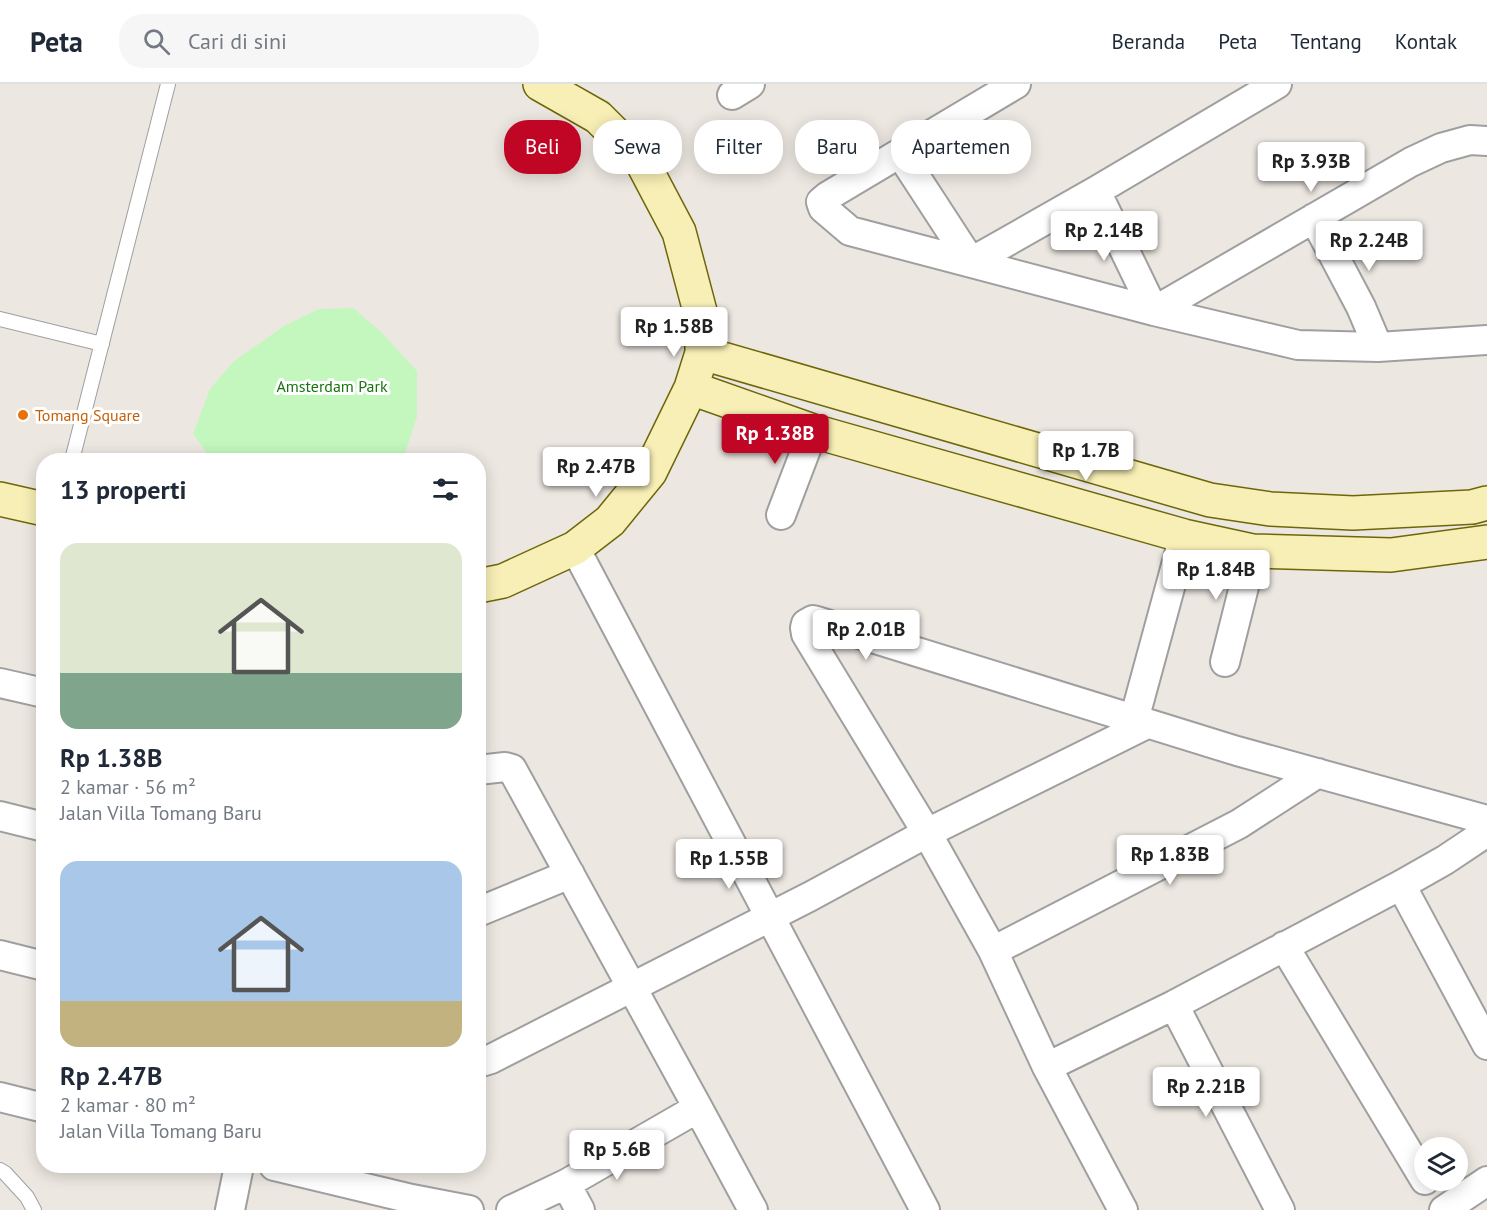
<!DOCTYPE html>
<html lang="id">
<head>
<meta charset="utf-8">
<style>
  body { margin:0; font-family:"PT Sans",sans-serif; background:#f6f6f7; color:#1f2937; height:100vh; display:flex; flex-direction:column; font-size:22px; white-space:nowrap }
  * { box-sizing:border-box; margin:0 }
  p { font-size:20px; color:#747a83 }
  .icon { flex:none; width:33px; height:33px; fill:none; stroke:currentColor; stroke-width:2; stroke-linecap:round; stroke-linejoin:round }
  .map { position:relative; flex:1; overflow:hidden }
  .details { position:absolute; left:36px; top:369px; width:450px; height:720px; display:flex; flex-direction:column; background:#fff; border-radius:24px; box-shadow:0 3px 15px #0003 }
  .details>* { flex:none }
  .guide { position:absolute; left:504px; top:36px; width:570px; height:54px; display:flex; gap:12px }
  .tools { position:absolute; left:1414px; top:1053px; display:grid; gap:12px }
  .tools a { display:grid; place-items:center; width:54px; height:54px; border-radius:50%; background:#fff; box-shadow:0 3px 15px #0003; font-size:30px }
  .price { position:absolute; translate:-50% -51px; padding:0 14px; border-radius:6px; background:#fff; color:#222; font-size:20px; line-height:39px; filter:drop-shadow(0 2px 3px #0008) }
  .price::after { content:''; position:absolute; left:50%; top:36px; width:18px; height:14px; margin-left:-9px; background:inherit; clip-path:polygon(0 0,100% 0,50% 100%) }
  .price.active { background:#c10625; color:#fff }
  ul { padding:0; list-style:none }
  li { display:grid; align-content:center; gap:12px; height:318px; padding:0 24px }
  li span { display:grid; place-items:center; height:186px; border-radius:18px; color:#555 }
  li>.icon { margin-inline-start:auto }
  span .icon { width:108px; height:108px; fill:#fffc; stroke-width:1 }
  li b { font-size:26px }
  h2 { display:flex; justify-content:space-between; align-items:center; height:72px; padding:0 24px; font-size:26px }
  .pill { padding:0 21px; border-radius:24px; background:#fff; box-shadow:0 3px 15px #0003; font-size:21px; line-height:54px }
  .pill.active { background:#c10625; color:#fff }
  header { display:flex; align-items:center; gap:36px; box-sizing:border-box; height:84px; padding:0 30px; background:#fff; border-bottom:2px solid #e0e1e3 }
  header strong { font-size:28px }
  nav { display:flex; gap:33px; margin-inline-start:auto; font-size:21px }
  .search { width:420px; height:54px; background:#f6f6f7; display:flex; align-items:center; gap:15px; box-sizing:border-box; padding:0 21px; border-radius:24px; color:#747a83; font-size:22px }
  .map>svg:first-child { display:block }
  .park { fill:#c3f7be }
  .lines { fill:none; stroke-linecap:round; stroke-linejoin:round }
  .lane-casing { stroke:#9f9f9f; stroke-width:16 }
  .street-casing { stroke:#9f9f9f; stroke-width:32 }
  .secondary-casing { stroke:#6d6708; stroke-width:36 }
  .lane { stroke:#fff; stroke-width:14 }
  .street { stroke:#fff; stroke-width:28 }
  .secondary { stroke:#f7efb5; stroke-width:33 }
  .food-dot { fill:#e8710a; stroke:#fff; stroke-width:2 }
  .labels { text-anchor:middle; stroke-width:6; stroke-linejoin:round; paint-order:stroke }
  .park-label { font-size:16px; fill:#17750e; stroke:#fff }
  .food-label { font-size:16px; fill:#c56008; stroke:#fff; text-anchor:start }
</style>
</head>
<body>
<header>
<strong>Peta</strong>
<div class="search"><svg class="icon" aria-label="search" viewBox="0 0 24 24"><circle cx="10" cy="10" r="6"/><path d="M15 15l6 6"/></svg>Cari di sini</div>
<nav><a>Beranda</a><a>Peta</a><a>Tentang</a><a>Kontak</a></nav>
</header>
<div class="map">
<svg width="1487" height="1126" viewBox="0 0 1487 1126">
  <rect width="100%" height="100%" fill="#ede7e1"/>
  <!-- park -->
  <path class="park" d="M353,224l29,25 35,38v46l-13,39 -7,4h-185l-19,-26 17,-45 23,-27 51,-36 35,-17z"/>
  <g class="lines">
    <!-- lane casing -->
    <g class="lane-casing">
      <path id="lane" d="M0,235l102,25
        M72,376l96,-376
        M0,1086l5,3 22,24 7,13"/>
    </g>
    <!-- street casing -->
    <g class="street-casing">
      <path id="street" d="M1016,0l-188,112 -7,6 2,6 27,23 304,80 144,34 80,2 109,-7
        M732,11l18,-11
        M900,69l71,109 125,-71 181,-107
        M1096,107l58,120 257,-149 30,-14 29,-8 17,1
        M1314,134l47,89 17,40
        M781,431l32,-84
        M575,464l350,662
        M1225,578l28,-111
        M0,599l44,10
        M1134,636l50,-184
        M478,686l27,-3 7,2 186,339 55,102
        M0,732l44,11
        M1401,801l86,160
        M478,828l92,-38
        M1284,862l141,234
        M993,867l246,-127 79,-51
        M0,871l44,11
        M1174,921l106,205
        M478,979l13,-4 320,-163 116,-63 220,-109
        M1047,983l127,-62 227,-120 44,-25 42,-28
        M0,1013l44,11
        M274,1082l138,33 57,11
        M566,1100l14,26
        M230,1126l9,-44
        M511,1126l55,-26 132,-76
        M1123,1126l-76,-143 -54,-116 -66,-118 -121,-199 -1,-6 1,-4 7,-4 4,1 420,130 250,69
        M1444,1126l43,-29"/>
    </g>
    <!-- secondary casing -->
    <g class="secondary-casing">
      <path id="secondary" d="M702,269l508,147 60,9 83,4 119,-6 15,-4
        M691,304l122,43 371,105 69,15 138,4 96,-13
        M0,415l44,10
        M478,502l25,-5 72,-33 35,-27 40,-49 41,-84 11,-35v-34l-23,-87 -38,-72 -43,-43 -58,-33"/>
    </g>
    <!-- lane -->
    <use href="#lane" class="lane"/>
    <!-- street -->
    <use href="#street" class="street"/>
    <!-- secondary -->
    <use href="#secondary" class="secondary"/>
  </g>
  <!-- markers -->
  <circle class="food-dot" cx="23" cy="331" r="6"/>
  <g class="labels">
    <!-- park labels -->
    <g class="park-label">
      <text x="332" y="308">Amsterdam Park</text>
    </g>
    <!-- food labels -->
    <g class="food-label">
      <text x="35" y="337">Tomang Square</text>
    </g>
  </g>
</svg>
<div class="tools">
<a><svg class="icon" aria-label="layers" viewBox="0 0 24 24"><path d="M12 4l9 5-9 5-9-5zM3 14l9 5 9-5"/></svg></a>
</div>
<b class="price" style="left:1311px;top:109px">Rp 3.93B</b>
<b class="price" style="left:1104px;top:178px">Rp 2.14B</b>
<b class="price" style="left:1369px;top:188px">Rp 2.24B</b>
<b class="price" style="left:674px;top:274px">Rp 1.58B</b>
<b class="price active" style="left:775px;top:381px">Rp 1.38B</b>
<b class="price" style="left:1086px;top:398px">Rp 1.7B</b>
<b class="price" style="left:596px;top:414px">Rp 2.47B</b>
<b class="price" style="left:1216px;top:517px">Rp 1.84B</b>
<b class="price" style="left:866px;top:577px">Rp 2.01B</b>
<b class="price" style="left:1170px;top:802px">Rp 1.83B</b>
<b class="price" style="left:729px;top:806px">Rp 1.55B</b>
<b class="price" style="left:1206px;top:1034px">Rp 2.21B</b>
<b class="price" style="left:617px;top:1097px">Rp 5.6B</b>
<div class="guide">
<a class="pill active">Beli</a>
<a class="pill">Sewa</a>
<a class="pill">Filter</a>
<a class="pill">Baru</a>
<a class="pill">Apartemen</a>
</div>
<section class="details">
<h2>13 properti<svg class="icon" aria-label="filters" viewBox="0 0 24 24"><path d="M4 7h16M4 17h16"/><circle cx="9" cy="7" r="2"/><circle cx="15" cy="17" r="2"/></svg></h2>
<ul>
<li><span style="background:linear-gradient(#dfe7d0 70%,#7fa58c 0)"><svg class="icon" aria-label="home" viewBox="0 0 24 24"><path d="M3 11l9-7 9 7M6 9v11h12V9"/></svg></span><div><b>Rp 1.38B</b><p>2 kamar · 56 m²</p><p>Jalan Villa Tomang Baru</p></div></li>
<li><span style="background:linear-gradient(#a9c7e8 75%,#c2b280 0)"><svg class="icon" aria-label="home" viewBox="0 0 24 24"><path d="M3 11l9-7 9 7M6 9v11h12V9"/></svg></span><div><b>Rp 2.47B</b><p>2 kamar · 80 m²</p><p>Jalan Villa Tomang Baru</p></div></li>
</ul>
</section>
</div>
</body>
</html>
